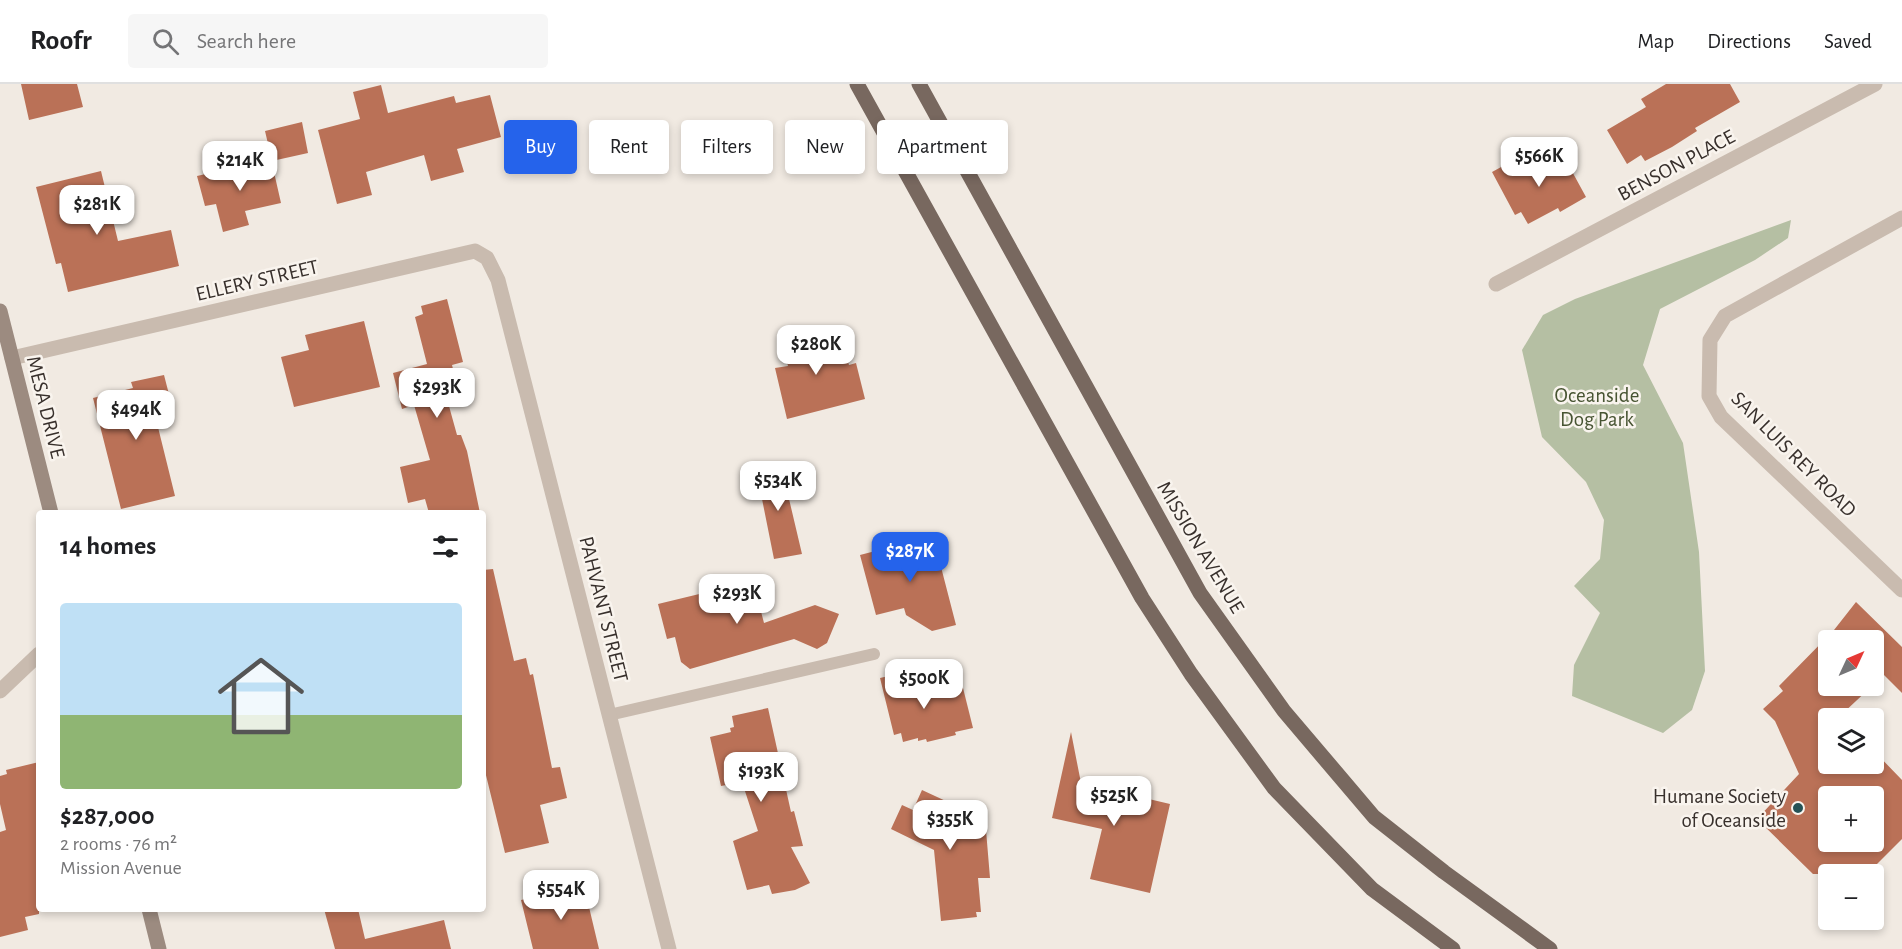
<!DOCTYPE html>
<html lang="en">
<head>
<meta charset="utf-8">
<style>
  body { margin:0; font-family:"Alegreya Sans",sans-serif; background:#f6f6f6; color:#202124; height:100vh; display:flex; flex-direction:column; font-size:22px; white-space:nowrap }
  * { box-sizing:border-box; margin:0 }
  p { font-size:20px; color:#757577 }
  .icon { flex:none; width:33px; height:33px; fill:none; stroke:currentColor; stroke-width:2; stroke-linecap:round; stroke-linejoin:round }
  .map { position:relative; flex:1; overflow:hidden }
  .details { position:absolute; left:36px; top:426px; width:450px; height:402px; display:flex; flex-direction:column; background:#fff; border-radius:6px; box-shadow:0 3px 9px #0003 }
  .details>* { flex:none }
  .hud { position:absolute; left:504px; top:36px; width:570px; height:54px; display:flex; gap:12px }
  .needle { width:39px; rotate:46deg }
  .tools { position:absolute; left:1818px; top:546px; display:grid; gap:12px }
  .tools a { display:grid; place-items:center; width:66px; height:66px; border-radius:6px; background:#fff; box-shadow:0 3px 9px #0003; font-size:30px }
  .price { position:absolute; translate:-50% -51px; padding:0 14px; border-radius:12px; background:#fff; color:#222; font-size:20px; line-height:39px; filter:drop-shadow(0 2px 3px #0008) }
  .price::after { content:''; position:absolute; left:50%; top:36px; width:18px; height:14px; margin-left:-9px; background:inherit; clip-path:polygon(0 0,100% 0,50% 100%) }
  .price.on { background:#2563eb; color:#fff }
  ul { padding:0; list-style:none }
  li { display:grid; align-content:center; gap:12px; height:318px; padding:0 24px }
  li+li { border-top:2px solid #e0e0e0 }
  li span { display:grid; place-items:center; height:186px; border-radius:6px; color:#555 }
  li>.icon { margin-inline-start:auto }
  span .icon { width:108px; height:108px; fill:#fffc; stroke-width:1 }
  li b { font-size:26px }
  h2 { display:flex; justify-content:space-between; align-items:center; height:72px; padding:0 24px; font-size:26px }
  .chip { padding:0 21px; border-radius:6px; background:#fff; box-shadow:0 3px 9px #0003; font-size:21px; line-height:54px }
  .chip.on { background:#2563eb; color:#fff }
  header { display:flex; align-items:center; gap:36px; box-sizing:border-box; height:84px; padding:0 30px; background:#fff; border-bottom:2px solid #e0e0e0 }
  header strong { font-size:28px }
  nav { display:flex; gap:33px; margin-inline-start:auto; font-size:21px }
  .search { width:420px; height:54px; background:#f6f6f6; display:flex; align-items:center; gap:15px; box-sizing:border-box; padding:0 21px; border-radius:6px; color:#757577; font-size:22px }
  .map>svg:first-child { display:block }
  .green { fill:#b5bfa3 }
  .building { fill:#ba7157; fill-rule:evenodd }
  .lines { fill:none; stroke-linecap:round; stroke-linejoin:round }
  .lane { stroke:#c9bbaf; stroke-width:12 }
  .street { stroke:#c9bbaf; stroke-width:15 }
  .secondary { stroke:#9c8b80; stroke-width:15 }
  .primary { stroke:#78685f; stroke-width:15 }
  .poi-dot { fill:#255256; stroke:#f9f4ee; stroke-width:2 }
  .labels { text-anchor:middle; stroke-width:5; stroke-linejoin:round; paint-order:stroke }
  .street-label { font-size:21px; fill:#38302c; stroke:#f9f4ee }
  .park-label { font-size:21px; fill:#475432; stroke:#f9f4ee }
  .poi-label { font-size:21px; fill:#38302c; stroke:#f9f4ee; text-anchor:end }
</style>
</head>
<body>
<header>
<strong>Roofr</strong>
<div class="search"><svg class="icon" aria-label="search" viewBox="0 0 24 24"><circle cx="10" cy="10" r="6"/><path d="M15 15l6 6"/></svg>Search here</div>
<nav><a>Map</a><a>Directions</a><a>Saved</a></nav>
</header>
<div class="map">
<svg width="1902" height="865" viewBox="0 0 1902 865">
  <rect width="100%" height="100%" fill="#f1eae2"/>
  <!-- green -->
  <path class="green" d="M1791,136l-3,18 -33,22 -95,49 -17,56 40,78 16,109 6,119 -13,39 -29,23 -91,-37 2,-31 26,-52 -26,-27 26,-27 4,-39 -18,-38 -44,-45 -20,-87 21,-35 32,-16z"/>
  <!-- building -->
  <path class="building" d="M21,0h56l6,23 -54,13z
    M1666,0h64l10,18 -45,26 2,3 -25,16 -27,14 -4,-6 -14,9 -20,-34 39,-23 -5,-8z
    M381,1l7,28 66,-17 2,7 34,-8 11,42 -44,12 7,23 -33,9 -7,-26 -58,17 6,23 -35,9 -19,-74 42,-11 -7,-27z
    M302,38l6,31 -36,8 -7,-30z
    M1563,71l23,42 -26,15 -2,-4 -30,16 -7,-12 -6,3 -23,-43 22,-12 6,10 4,-2 3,6z
    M271,75l10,44 -36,8 4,14 -26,7 -7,-28 -11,2 -8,-30z
    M101,87l17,70 53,-11 8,36 -111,26 -7,-29 -5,1 -20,-77z
    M447,215l16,63 -11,3 5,20 -13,3 13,47h4l6,16 13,62h-51l-4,-14 -17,4 -8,-36 30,-7 -16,-55 -12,4 -9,-36 34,-9 -12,-47 8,-3 -2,-8z
    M364,237l16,66 -86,20 -13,-50 28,-7 -4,-15z
    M828,245l8,33 11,-3 2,6 7,-2 9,36 -78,20 -12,-51 13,-2 -6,-25z
    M164,291l8,31 -18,5 21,85 -54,13 -28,-111 40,-10 -2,-6z
    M781,381l21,89 -28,5 -12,-60h-3l-6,-27z
    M933,452l23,89 -24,6 -26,-16 -2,-7 -28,7 -16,-60z
    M493,485l21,92 12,-3 4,17 3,-1 19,94 8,-1 7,31 -27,7 9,38 -44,10 -22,-90v-193z
    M753,497l11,42 51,-18 24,9 -12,29 -10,6 -23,-10 -104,30 -9,-7 -6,-25 -8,2 -9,-35z
    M1856,518l46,45v46l-19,-19 -9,10v-44h-46v46h44l-32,30 2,2h-14v46h46v-13l28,29v59l-35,35h-54l-56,-55 42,-45 -24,-53 -12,-12 20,-18 -4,-5 55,-56zM1828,712h46v46h-46z
    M910,587l6,23 13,-3 1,5 33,-8 10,40 -18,4 1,3 -29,7 -1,-3 -8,2v-3l-15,4 -2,-9 -7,2 -14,-57z
    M768,624l23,104 3,-1 9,35 -12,1 19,36 -15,7 -23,4 -3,-9 -22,5 -14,-49 25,-10 -16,-49 -21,4 -11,-49 21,-5 -1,-4 4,-1 -2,-11z
    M1071,648l10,51 89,21 -20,89 -60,-14 12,-50 -50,-11z
    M39,678v152l-14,3 3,13 -28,7v-105l6,-2 -6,-26v-28l7,-2 -1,-4z
    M922,706l54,25 10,15 4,48h-12l3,34h-5l1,5 -36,4 -7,-71 -43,-21 11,-24 11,5z
    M584,802l15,63h-66l-12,-49z
    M324,825h34l7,30 79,-19 7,29h-116z"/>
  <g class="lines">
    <!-- lane -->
    <path class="lane" d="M609,631l265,-61"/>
    <!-- street -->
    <path class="street" d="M1902,134l-177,98 -15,24 -1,56 12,21 181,173
      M1496,200l379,-200
      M12,274l463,-107 12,7 11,22 171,669
      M0,607l39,-37"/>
    <!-- secondary -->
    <path class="secondary" d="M0,227l51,202
      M149,825l10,40"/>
    <!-- primary -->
    <path class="primary" d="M857,0l285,514 49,76 83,114 98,101 81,60
      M919,0l281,509 84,118 90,106 70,55 106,77"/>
  </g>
  <!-- markers -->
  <circle class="poi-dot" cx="1798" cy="724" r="6"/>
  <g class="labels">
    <!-- street labels -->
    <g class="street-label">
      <text transform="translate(1676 81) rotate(-28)" y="7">BENSON PLACE</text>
      <text transform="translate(257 196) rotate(-13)" y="7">ELLERY STREET</text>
      <text transform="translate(46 323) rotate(76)" y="7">MESA DRIVE</text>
      <text transform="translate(1794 370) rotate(45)" y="7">SAN LUIS REY ROAD</text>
      <text transform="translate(1201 463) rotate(59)" y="7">MISSION AVENUE</text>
      <text transform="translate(604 525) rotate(76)" y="7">PAHVANT STREET</text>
    </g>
    <!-- park labels -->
    <g class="park-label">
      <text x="1597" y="318">Oceanside<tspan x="1597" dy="24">Dog Park</tspan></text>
    </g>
    <!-- poi labels -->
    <g class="poi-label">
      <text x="1786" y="719">Humane Society<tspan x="1786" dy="24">of Oceanside</tspan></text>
    </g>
  </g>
</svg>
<div class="tools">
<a><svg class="needle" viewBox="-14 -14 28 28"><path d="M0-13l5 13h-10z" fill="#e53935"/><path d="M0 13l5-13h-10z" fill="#757577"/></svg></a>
<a><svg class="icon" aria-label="layers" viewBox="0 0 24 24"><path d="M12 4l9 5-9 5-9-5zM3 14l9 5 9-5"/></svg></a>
<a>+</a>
<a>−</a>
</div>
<b class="price" style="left:1539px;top:104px">$566K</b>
<b class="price" style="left:240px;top:108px">$214K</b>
<b class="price" style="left:97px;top:152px">$281K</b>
<b class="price" style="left:816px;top:292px">$280K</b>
<b class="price" style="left:437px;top:335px">$293K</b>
<b class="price" style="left:136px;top:357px">$494K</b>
<b class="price" style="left:778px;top:428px">$534K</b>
<b class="price on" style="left:910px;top:499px">$287K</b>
<b class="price" style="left:737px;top:541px">$293K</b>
<b class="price" style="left:924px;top:626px">$500K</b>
<b class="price" style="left:761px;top:719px">$193K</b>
<b class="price" style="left:1114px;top:743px">$525K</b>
<b class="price" style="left:950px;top:767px">$355K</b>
<b class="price" style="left:561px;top:837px">$554K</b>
<div class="hud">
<a class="chip on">Buy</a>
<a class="chip">Rent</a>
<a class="chip">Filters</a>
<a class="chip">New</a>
<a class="chip">Apartment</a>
</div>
<section class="details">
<h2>14 homes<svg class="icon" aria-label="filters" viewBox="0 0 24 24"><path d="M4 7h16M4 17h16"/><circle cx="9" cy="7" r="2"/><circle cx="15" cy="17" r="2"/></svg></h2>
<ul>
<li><span style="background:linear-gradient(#bfe0f5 60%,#8fb573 0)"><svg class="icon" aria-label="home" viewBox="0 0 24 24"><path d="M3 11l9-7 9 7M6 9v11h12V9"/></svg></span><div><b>$287,000</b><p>2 rooms · 76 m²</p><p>Mission Avenue</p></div></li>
</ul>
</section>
</div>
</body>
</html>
